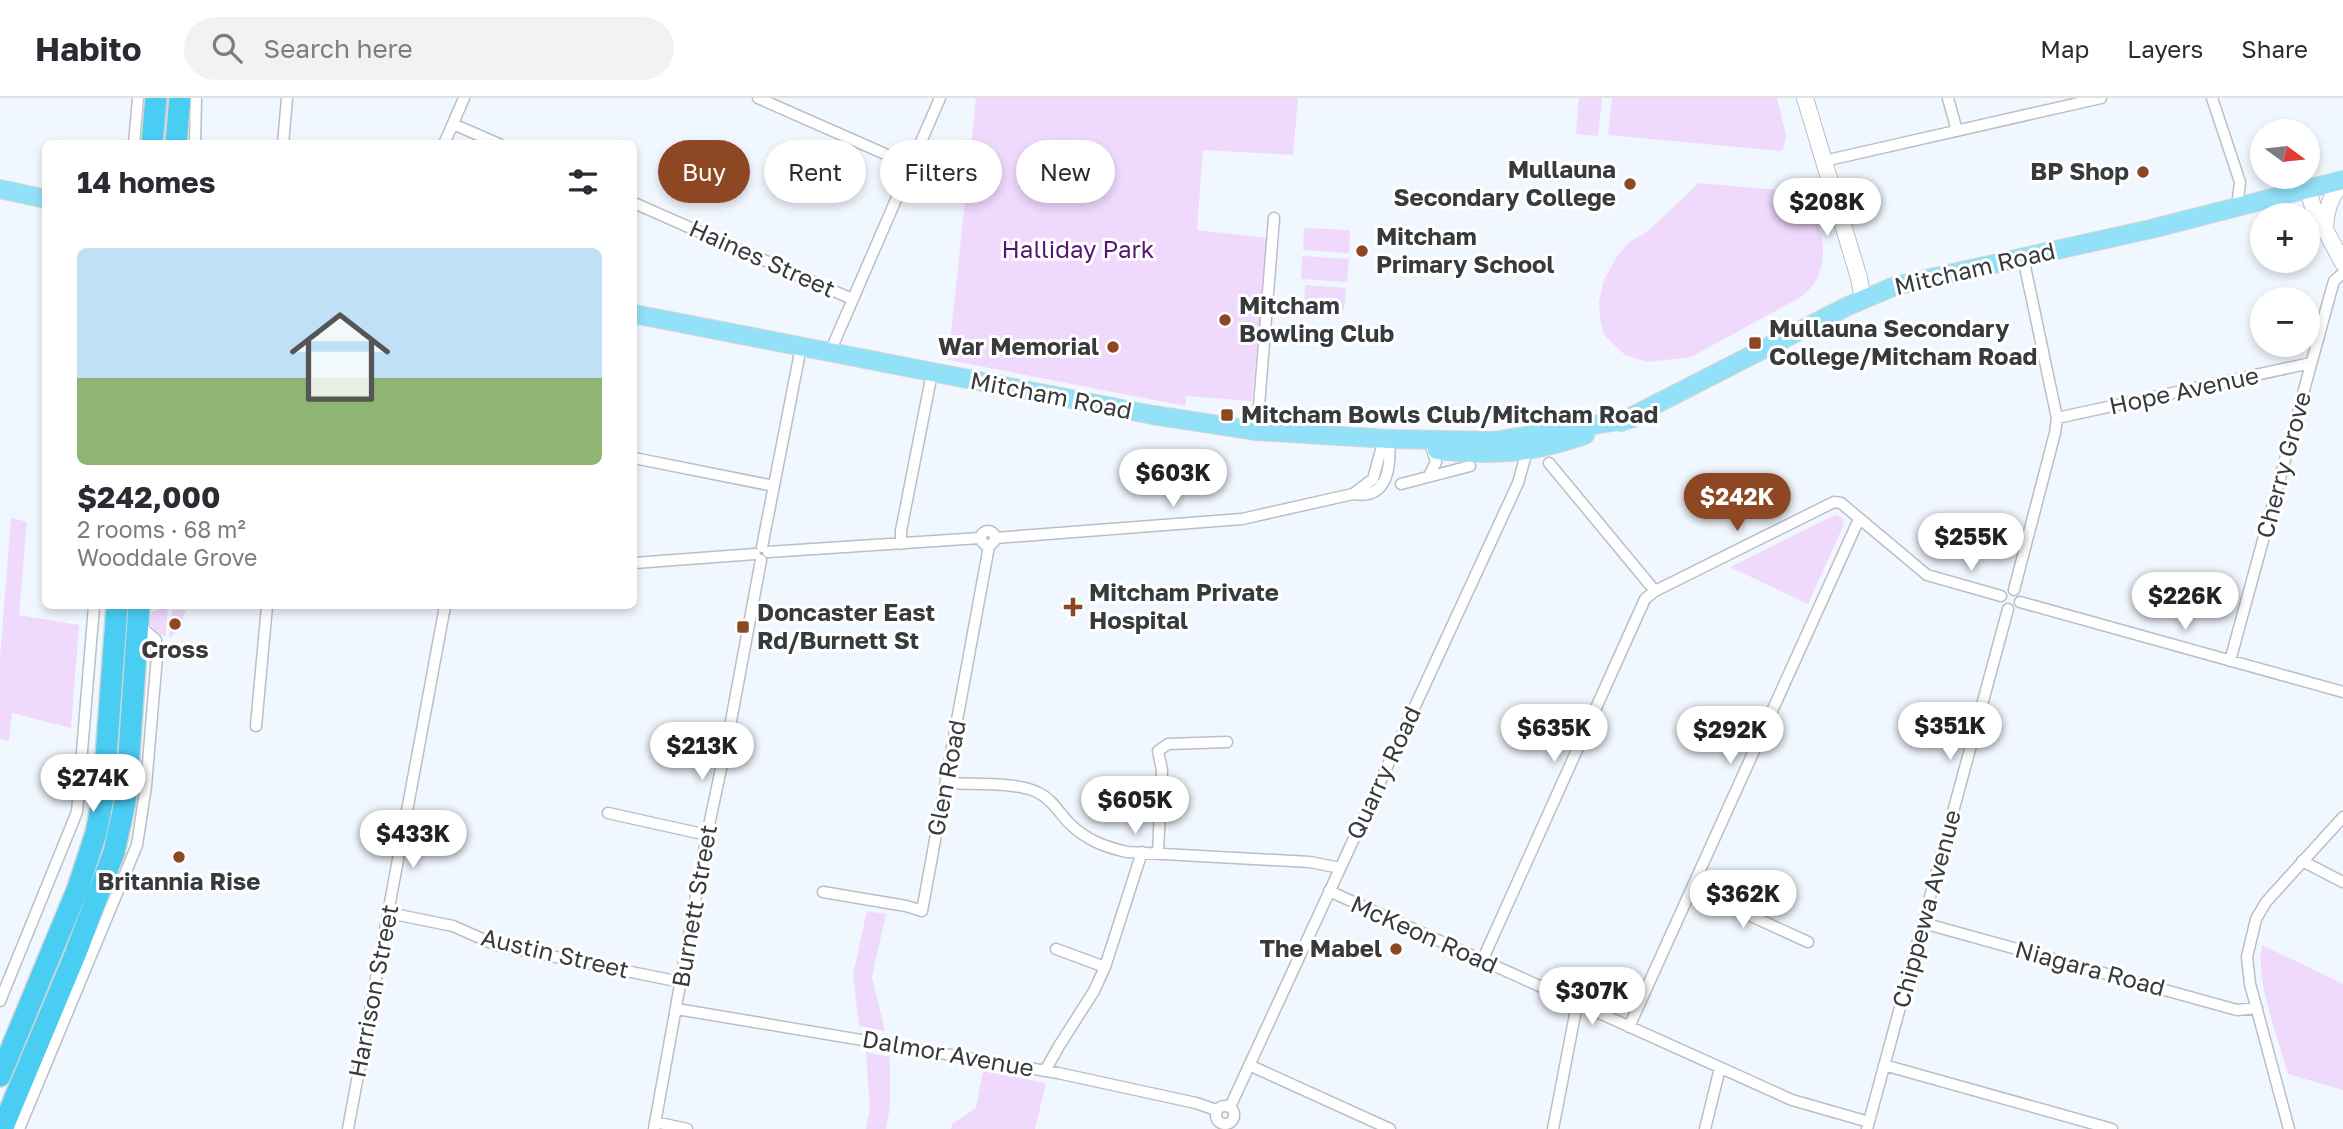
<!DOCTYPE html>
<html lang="en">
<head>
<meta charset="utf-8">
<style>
  body { margin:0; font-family:"Golos Text",sans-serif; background:#f2f2f3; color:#2b2b33; height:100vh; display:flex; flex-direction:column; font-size:26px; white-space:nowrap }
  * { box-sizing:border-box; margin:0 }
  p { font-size:23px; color:#7c7c81 }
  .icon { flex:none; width:38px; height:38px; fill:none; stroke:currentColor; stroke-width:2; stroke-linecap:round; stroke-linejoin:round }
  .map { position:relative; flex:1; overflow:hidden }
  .panel { position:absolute; left:42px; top:42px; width:595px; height:469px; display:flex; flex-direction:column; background:#fff; border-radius:10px; box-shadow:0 4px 10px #0003 }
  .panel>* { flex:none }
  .top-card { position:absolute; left:658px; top:42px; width:665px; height:63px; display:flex; gap:14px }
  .needle { width:46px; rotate:105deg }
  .controls { position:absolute; left:2250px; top:21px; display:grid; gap:14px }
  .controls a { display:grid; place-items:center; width:70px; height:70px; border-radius:50%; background:#fff; box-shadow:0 4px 10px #0003; font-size:35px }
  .price { position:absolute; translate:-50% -60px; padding:0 16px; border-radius:24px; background:#fff; color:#222; font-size:23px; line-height:46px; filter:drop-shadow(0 2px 4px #0008) }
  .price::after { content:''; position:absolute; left:50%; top:42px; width:21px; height:16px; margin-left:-10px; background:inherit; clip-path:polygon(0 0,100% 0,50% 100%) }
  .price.current { background:#8e4723; color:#fff }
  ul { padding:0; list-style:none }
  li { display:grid; align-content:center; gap:14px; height:371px; padding:0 35px }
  li span { display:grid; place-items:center; height:217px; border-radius:10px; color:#555 }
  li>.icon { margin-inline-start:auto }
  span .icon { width:126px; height:126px; fill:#fffc; stroke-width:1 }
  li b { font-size:30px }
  h2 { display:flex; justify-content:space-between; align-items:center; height:84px; padding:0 35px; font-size:30px }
  .tag { padding:0 24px; border-radius:32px; background:#fff; box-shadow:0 4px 10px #0003; font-size:24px; line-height:63px }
  .tag.current { background:#8e4723; color:#fff }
  header { display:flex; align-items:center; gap:42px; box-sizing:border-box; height:98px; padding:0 35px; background:#fff; border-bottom:2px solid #e1e1e2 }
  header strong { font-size:33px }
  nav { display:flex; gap:38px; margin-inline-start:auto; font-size:24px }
  .search { width:490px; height:63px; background:#f2f2f3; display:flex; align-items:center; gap:18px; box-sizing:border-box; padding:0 24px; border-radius:38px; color:#7c7c81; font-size:26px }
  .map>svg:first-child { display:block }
  .green { fill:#efd9fc }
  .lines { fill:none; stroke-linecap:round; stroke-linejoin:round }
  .street-casing { stroke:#b9bfc5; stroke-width:13 }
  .secondary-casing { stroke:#b9bfc5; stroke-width:18 }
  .primary-casing { stroke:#d3d4d4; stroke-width:20 }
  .highway-casing { stroke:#d3d4d4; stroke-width:24 }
  .street { stroke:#fff; stroke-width:10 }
  .secondary { stroke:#fff; stroke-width:16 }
  .primary { stroke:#92e1f8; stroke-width:18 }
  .highway { stroke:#4acdf3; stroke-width:21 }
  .poi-dot { fill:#8e4723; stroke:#fff; stroke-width:2.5 }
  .labels { text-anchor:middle; stroke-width:6; stroke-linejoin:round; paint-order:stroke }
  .poi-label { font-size:24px; font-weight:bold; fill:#383a3c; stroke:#fff; text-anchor:start }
  .park-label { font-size:24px; fill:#571672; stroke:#fff }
  .street-label { font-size:24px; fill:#383a3c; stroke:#fff }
</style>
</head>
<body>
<header>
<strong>Habito</strong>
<div class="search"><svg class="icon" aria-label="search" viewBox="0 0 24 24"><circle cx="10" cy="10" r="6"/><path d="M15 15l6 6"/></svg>Search here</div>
<nav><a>Map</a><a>Layers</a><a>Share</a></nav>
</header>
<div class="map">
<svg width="2343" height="1031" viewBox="0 0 2343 1031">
  <rect width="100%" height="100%" fill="#f1f7fe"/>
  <!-- green -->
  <path class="green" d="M974,0h324l-5,57 -90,-5 -6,80 70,8 -15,163 -66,-5 -1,10 -237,-46 28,-261z
    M1579,0h23l-4,38 -22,-2z
    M1612,0h165l9,38 -3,13 -3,2 -172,-16z
    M1699,85l101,9c20,23 33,65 13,93 -3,4 -8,8 -12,12l-110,60 -43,5 -23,-7 -21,-20 -4,-16 -1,-18 5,-21 12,-22 13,-16 18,-10z
    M1304,130l46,2 -1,23 -46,-3z
    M1302,158l47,3 -2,23 -46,-3z
    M1305,187l41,3 -2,22 -40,-2z
    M1835,417l6,2 3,7 -36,80 -78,-37z
    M11,420l16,4 -8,93 60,10 -8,103 -59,-15 -3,28 -9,-2v-81z
    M168,508l-2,30 -7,-1 -10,-12c-1,-12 9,-15 19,-17z
    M172,512h14l-8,21 -9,7z
    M867,813l19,3 -14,63 13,54 -26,-5 -6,-52z
    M2262,847l81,39v106l-55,-16c-10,-36 -33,-94 -26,-129z
    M866,954l24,5v49l-4,23h-20l4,-21z
    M983,973l63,12 -11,46h-84l1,-5 24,-16z"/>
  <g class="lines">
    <!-- street casing -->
    <g class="street-casing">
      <path id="street" d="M758,0l152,67
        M1948,0l9,33
        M2212,0l28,84 -3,25
        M453,26l46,20
        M134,46l4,-46
        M195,46l1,-46
        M283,46l4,-46
        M444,46l20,-46
        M1824,63l277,-63
        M634,105l218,96
        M830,254l110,-254
        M2057,320l254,-55
        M1257,333l17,-213
        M634,360l140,28
        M1549,365l106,128 179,-89 7,1 86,72 74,21
        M1429,378l7,-14 -4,-13
        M1401,386l69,-18
        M1353,396l20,-15 8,-29 8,-11
        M981 440a7 7 0 1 1 14 0a7 7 0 1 1-14 0Z
        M995,440l247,-19 111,-25c36,6 38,-29 36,-55
        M901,446v-13l31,-158
        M762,449l39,-200
        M768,454l212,-14
        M634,465l121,-9
        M2014,492l41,-157 2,-15 -34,-161
        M2020,504l323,90
        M2230,563l100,-366 4,-14 9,-8
        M256,628l11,-120
        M947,685c26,2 69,-2 92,10 14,7 20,20 30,30 17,17 36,24 58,29l183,10 30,6
        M608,715l99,22
        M1158,754l4,-82 -4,-19 10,-7 59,-2
        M2302,763l41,21
        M1692,791l116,53
        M1329,793l463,209 77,22
        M823,794l83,14 16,5 67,-365
        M389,815l64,13 43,19 185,37
        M1923,825l314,87 20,-2
        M1056,851l49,18
        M1482,863l163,-362 10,-8
        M0,903l77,-189 17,-206
        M677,911l381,64 138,30 20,7
        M1629,929l230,-508
        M1249,967l141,64
        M1884,967l228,64
        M1045,973l14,-25 35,-55 11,-24 37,-115
        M1216 1017a9 9 0 1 1 18 0a9 9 0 1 1-18 0Z
        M1230,1009l288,-624 9,-32v-5
        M655,1024l32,7
        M19,1031l118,-284 9,-59 11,-130 -1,-16 -18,-16
        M348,1031l97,-523
        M654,1031l53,-294 24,-114 30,-161
        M1553,1031l24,-125
        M1705,1031l15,-61
        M1867,1031l141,-520
        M2289,1031l-39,-145 -3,-27 9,-38 10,-17 77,-85"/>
    </g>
    <!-- secondary casing -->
    <g class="secondary-casing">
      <path id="secondary" d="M1805,0l54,180 4,21
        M2308,92l5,17 30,56
        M2325,131c1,-19 5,-33 18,-47"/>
    </g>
    <!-- primary casing -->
    <g class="primary-casing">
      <path id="primary" d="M0,91l46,10
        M634,216l519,101 104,16 132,8 105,2 137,-22
        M1621,324l227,-116 47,-20 256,-57 192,-49
        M1437,352c57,6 93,4 148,-15"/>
    </g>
    <!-- highway casing -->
    <g class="highway-casing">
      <path id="highway" d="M152,46l4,-46
        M176,46l4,-46
        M0,978l78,-188 18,-55 7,-35 14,-192
        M2,1031l73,-174 39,-103 11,-50 3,-32 11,-164"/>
    </g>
    <!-- street -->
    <use href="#street" class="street"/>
    <!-- secondary -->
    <use href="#secondary" class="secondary"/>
    <!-- primary -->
    <use href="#primary" class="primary"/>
    <!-- highway -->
    <use href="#highway" class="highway"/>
  </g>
  <!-- markers -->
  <g class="poi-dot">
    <circle cx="2143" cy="74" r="7"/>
    <circle cx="1630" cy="86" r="7"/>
    <circle cx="1362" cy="153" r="7"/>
    <circle cx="1225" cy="222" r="7"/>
    <rect x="1748" y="238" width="14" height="14" rx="3.5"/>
    <circle cx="1113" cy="249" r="7"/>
    <rect x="1220" y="310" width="14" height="14" rx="3.5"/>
    <path d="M1069.5 498.5h7v7h7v7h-7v7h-7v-7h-7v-7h7z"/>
    <circle cx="175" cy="526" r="7"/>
    <rect x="736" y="522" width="14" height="14" rx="3.5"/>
    <circle cx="179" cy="759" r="7"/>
    <circle cx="1396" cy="851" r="7"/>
  </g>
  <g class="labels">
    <!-- poi labels -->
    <g class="poi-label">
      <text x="1616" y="80" text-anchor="end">Mullauna<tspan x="1616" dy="28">Secondary College</tspan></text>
      <text x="2129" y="82" text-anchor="end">BP Shop</text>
      <text x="1376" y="147">Mitcham<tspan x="1376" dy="28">Primary School</tspan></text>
      <text x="1239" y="216">Mitcham<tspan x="1239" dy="28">Bowling Club</tspan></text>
      <text x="1769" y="239">Mullauna Secondary<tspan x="1769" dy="28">College/Mitcham Road</tspan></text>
      <text x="1099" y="257" text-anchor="end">War Memorial</text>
      <text x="1241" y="325">Mitcham Bowls Club/Mitcham Road</text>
      <text x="1089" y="503">Mitcham Private<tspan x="1089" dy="28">Hospital</tspan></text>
      <text x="757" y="523">Doncaster East<tspan x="757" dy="28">Rd/Burnett St</tspan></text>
      <text x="175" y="560" text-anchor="middle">Cross</text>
      <text x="179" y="792" text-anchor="middle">Britannia Rise</text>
      <text x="1382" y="859" text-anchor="end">The Mabel</text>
    </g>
    <!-- park labels -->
    <g class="park-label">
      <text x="1078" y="160">Halliday Park</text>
    </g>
    <!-- street labels -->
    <g class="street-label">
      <text transform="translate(762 161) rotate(24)" y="8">Haines Street</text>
      <text transform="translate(1975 171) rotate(-13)" y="8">Mitcham Road</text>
      <text transform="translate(2184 293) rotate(-12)" y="8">Hope Avenue</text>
      <text transform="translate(1051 298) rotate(11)" y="8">Mitcham Road</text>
      <text transform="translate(2284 367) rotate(-75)" y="8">Cherry Grove</text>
      <text transform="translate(1384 675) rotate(-65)" y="8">Quarry Road</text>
      <text transform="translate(947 680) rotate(-79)" y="8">Glen Road</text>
      <text transform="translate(695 808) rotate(-80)" y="8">Burnett Street</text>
      <text transform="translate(1927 811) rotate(-75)" y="8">Chippewa Avenue</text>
      <text transform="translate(1424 837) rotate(24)" y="8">McKeon Road</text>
      <text transform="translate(555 856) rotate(13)" y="8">Austin Street</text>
      <text transform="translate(2090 871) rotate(15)" y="8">Niagara Road</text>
      <text transform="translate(374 893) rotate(-79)" y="8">Harrison Street</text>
      <text transform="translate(948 956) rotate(10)" y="8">Dalmor Avenue</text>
    </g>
  </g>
</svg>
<div class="controls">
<a><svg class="needle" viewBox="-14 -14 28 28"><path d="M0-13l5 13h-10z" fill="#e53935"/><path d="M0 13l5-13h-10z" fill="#7c7c81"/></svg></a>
<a>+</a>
<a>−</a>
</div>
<b class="price" style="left:1827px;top:140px">$208K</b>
<b class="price" style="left:1173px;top:411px">$603K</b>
<b class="price current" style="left:1737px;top:435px">$242K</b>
<b class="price" style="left:1971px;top:475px">$255K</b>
<b class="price" style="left:2185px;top:534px">$226K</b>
<b class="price" style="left:1950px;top:664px">$351K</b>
<b class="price" style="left:1554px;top:666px">$635K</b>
<b class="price" style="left:1730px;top:668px">$292K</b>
<b class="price" style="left:702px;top:684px">$213K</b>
<b class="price" style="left:93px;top:716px">$274K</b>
<b class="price" style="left:1135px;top:738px">$605K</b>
<b class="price" style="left:413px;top:772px">$433K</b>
<b class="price" style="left:1743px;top:832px">$362K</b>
<b class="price" style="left:1592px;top:929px">$307K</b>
<div class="top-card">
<a class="tag current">Buy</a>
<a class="tag">Rent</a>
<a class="tag">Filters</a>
<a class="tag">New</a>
</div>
<section class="panel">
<h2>14 homes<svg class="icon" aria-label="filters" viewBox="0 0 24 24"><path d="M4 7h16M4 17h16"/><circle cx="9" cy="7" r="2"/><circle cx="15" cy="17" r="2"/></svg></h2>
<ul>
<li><span style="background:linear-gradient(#bfe0f5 60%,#8fb573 0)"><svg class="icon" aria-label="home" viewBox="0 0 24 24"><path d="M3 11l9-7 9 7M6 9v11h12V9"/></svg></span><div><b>$242,000</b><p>2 rooms · 68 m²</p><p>Wooddale Grove</p></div></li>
</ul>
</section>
</div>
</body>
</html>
